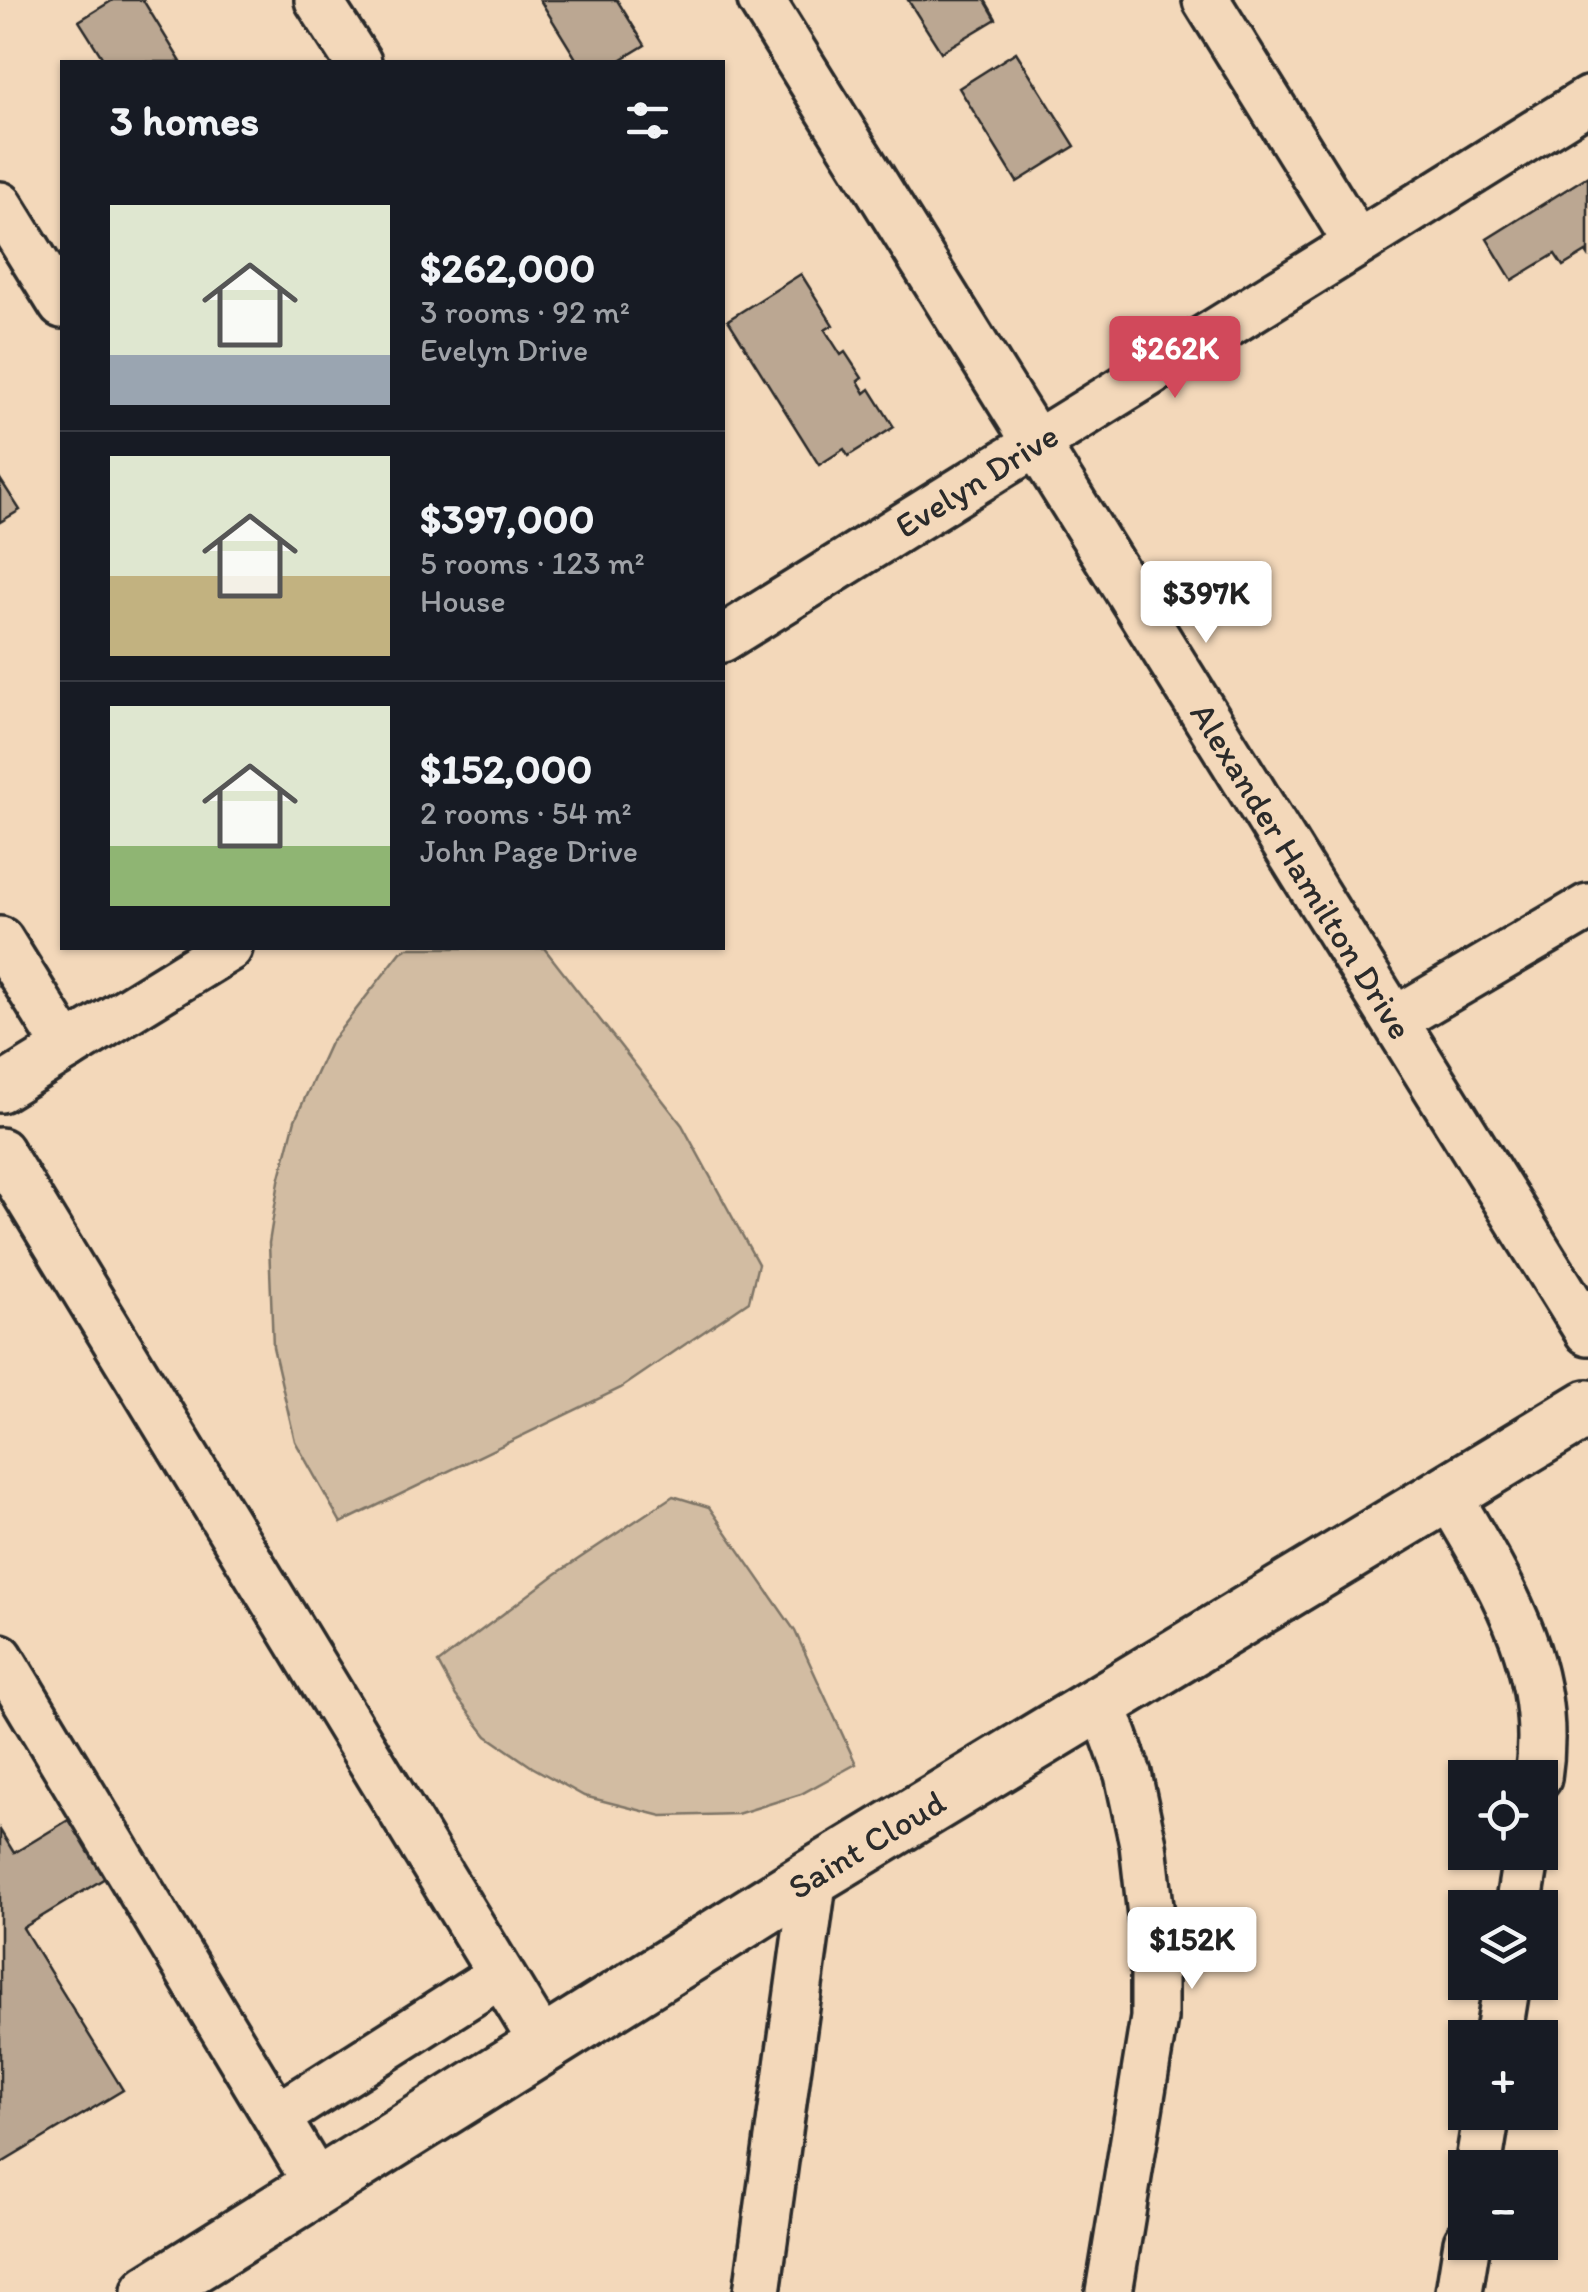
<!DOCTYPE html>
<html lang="en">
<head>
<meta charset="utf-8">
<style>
  body { margin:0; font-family:Itim,sans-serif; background:#242831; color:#f1f3f6; height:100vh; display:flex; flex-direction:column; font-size:38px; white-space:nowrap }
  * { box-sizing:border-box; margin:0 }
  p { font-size:32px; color:#9ea1a6 }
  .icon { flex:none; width:55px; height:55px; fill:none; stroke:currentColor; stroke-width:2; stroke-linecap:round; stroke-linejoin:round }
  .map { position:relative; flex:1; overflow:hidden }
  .details { position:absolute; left:60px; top:60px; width:665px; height:890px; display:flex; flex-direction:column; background:#171b24; border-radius:0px; box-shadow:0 2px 8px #0004 }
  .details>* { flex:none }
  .tools { position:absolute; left:1448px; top:1760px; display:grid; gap:20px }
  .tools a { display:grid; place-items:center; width:110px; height:110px; border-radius:0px; background:#171b24; box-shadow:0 2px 8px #0004; font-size:50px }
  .price { position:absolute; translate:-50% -85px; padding:0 22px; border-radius:10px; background:#fff; color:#222; font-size:32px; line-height:65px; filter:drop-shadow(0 2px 5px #0008) }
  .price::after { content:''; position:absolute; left:50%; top:60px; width:30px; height:22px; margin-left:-15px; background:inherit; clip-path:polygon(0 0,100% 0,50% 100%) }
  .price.selected { background:#d1495b; color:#fff }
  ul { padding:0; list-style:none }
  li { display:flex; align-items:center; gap:30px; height:250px; padding:0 50px }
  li+li { border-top:2px solid #363941 }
  li span { display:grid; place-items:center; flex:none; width:280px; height:200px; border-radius:0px; color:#555 }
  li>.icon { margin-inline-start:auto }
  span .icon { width:120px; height:120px; fill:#fffc; stroke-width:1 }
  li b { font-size:42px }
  h2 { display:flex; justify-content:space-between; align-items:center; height:120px; padding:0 50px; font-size:42px }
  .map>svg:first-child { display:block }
  .green { fill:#d2bca2; stroke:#7e7466; stroke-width:2.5 }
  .building { fill:#bba792; stroke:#2b2b2b; stroke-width:2.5 }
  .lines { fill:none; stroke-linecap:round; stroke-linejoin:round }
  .minor-casing { stroke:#2b2b2b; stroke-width:52 }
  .major-casing { stroke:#2b2b2b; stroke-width:62 }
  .minor { stroke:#f3d8ba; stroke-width:45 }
  .major { stroke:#f3d8ba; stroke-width:55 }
  .labels { text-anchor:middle; stroke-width:8; stroke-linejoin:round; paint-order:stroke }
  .street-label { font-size:35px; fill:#2b2b2b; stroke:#f3d8ba }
</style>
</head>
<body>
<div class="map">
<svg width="1588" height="2292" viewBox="0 0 1588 2292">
  <rect width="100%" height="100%" fill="#f3d8ba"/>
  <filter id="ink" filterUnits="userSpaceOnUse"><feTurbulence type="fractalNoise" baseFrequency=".01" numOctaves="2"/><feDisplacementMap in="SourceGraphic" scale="20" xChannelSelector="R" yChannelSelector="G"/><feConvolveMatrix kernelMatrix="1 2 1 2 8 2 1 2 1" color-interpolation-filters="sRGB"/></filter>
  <g filter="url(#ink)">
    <!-- green -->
    <path class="green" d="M408,948h136l138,177 76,139 -9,37 -128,87 -280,135 -46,-82 -22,-94 -4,-104 10,-62 16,-61 35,-77 71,-91z
      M673,1496l36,11 86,124 61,133 -55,30 -64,20 -75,2 -78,-20 -52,-29 -45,-31 -31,-40 -18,-33 118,-89z"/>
    <!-- building -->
    <path class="building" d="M113,0h30l38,62h-76l-26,-41z
      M540,0h77l28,45 -28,17h-39z
      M908,0h77l11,19 -55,33z
      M1016,52l59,94 -58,36 -58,-94z
      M1588,176v79l-2,-3 -23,14 -8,-12 -43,26 -25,-41z
      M801,274l32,51 -8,5 16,25 4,-3 17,26 -4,3 7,12 5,-4 24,38 -46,29 -4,-7 -25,16 -91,-145z
      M0,479l20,31 -20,12z
      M70,1819l35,59 -82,50 100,162 -123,74v-334l14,23z"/>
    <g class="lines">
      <!-- minor casing -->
      <g class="minor-casing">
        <g id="minor">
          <path d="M318,0l40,62"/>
          <path id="s1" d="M761,0l827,1332"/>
          <path d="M1206,0l151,243"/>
          <path d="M0,205l62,100"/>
          <path id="s2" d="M722,639l866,-539"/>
          <path d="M0,940l67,108"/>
          <path d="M1395,1020l193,-113"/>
          <path d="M0,1089l229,-141"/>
          <path d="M0,1151l545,896"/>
          <path d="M1447,1493c53,91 108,174 91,285"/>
          <path d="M0,1657l318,529"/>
          <path d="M1102,1702l26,72 15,70 11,98v76l-45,274"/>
          <path d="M1518,1908l9,-56"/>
          <path d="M1498,2038l9,-56"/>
          <path d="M277,2117l223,-142"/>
          <path d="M1478,2168l9,-56"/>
          <path d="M757,2292l57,-416"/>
          <path d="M1459,2292l8,-50"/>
        </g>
      </g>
      <!-- major casing -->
      <g class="major-casing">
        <g id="major">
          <path id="s3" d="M150,2292l664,-416 774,-468"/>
        </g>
      </g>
      <!-- minor -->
      <use href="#minor" class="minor"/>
      <!-- major -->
      <use href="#major" class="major"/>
    </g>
  </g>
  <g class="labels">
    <!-- street labels -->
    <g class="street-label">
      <text dy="12" stroke="none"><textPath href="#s2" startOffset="300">Evelyn Drive</textPath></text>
      <text dy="12" stroke="none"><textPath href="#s1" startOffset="1025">Alexander Hamilton Drive</textPath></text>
      <text dy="12" stroke="none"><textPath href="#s3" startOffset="845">Saint Cloud</textPath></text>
    </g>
  </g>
</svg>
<div class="tools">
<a><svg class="icon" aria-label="locate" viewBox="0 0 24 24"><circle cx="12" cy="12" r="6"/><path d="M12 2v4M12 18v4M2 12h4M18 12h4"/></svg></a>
<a><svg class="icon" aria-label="layers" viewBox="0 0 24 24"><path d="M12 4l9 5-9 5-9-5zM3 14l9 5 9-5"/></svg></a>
<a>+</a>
<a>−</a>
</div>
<b class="price selected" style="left:1175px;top:401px">$262K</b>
<b class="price" style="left:1206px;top:646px">$397K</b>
<b class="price" style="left:1192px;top:1992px">$152K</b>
<section class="details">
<h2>3 homes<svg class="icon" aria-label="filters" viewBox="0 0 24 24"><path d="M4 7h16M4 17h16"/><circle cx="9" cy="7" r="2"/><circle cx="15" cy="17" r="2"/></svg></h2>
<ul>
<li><span style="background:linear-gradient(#dfe7d0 75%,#9aa5b1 0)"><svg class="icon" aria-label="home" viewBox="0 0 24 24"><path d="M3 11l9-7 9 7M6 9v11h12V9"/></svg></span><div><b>$262,000</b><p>3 rooms · 92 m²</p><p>Evelyn Drive</p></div></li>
<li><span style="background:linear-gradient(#dfe7d0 60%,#c2b280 0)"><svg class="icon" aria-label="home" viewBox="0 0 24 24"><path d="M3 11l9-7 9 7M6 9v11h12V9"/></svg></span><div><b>$397,000</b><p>5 rooms · 123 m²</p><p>House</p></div></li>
<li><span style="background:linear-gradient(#dfe7d0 70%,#8fb573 0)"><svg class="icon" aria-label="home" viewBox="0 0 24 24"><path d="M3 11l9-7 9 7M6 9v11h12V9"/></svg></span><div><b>$152,000</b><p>2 rooms · 54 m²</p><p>John Page Drive</p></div></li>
</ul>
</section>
</div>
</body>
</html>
